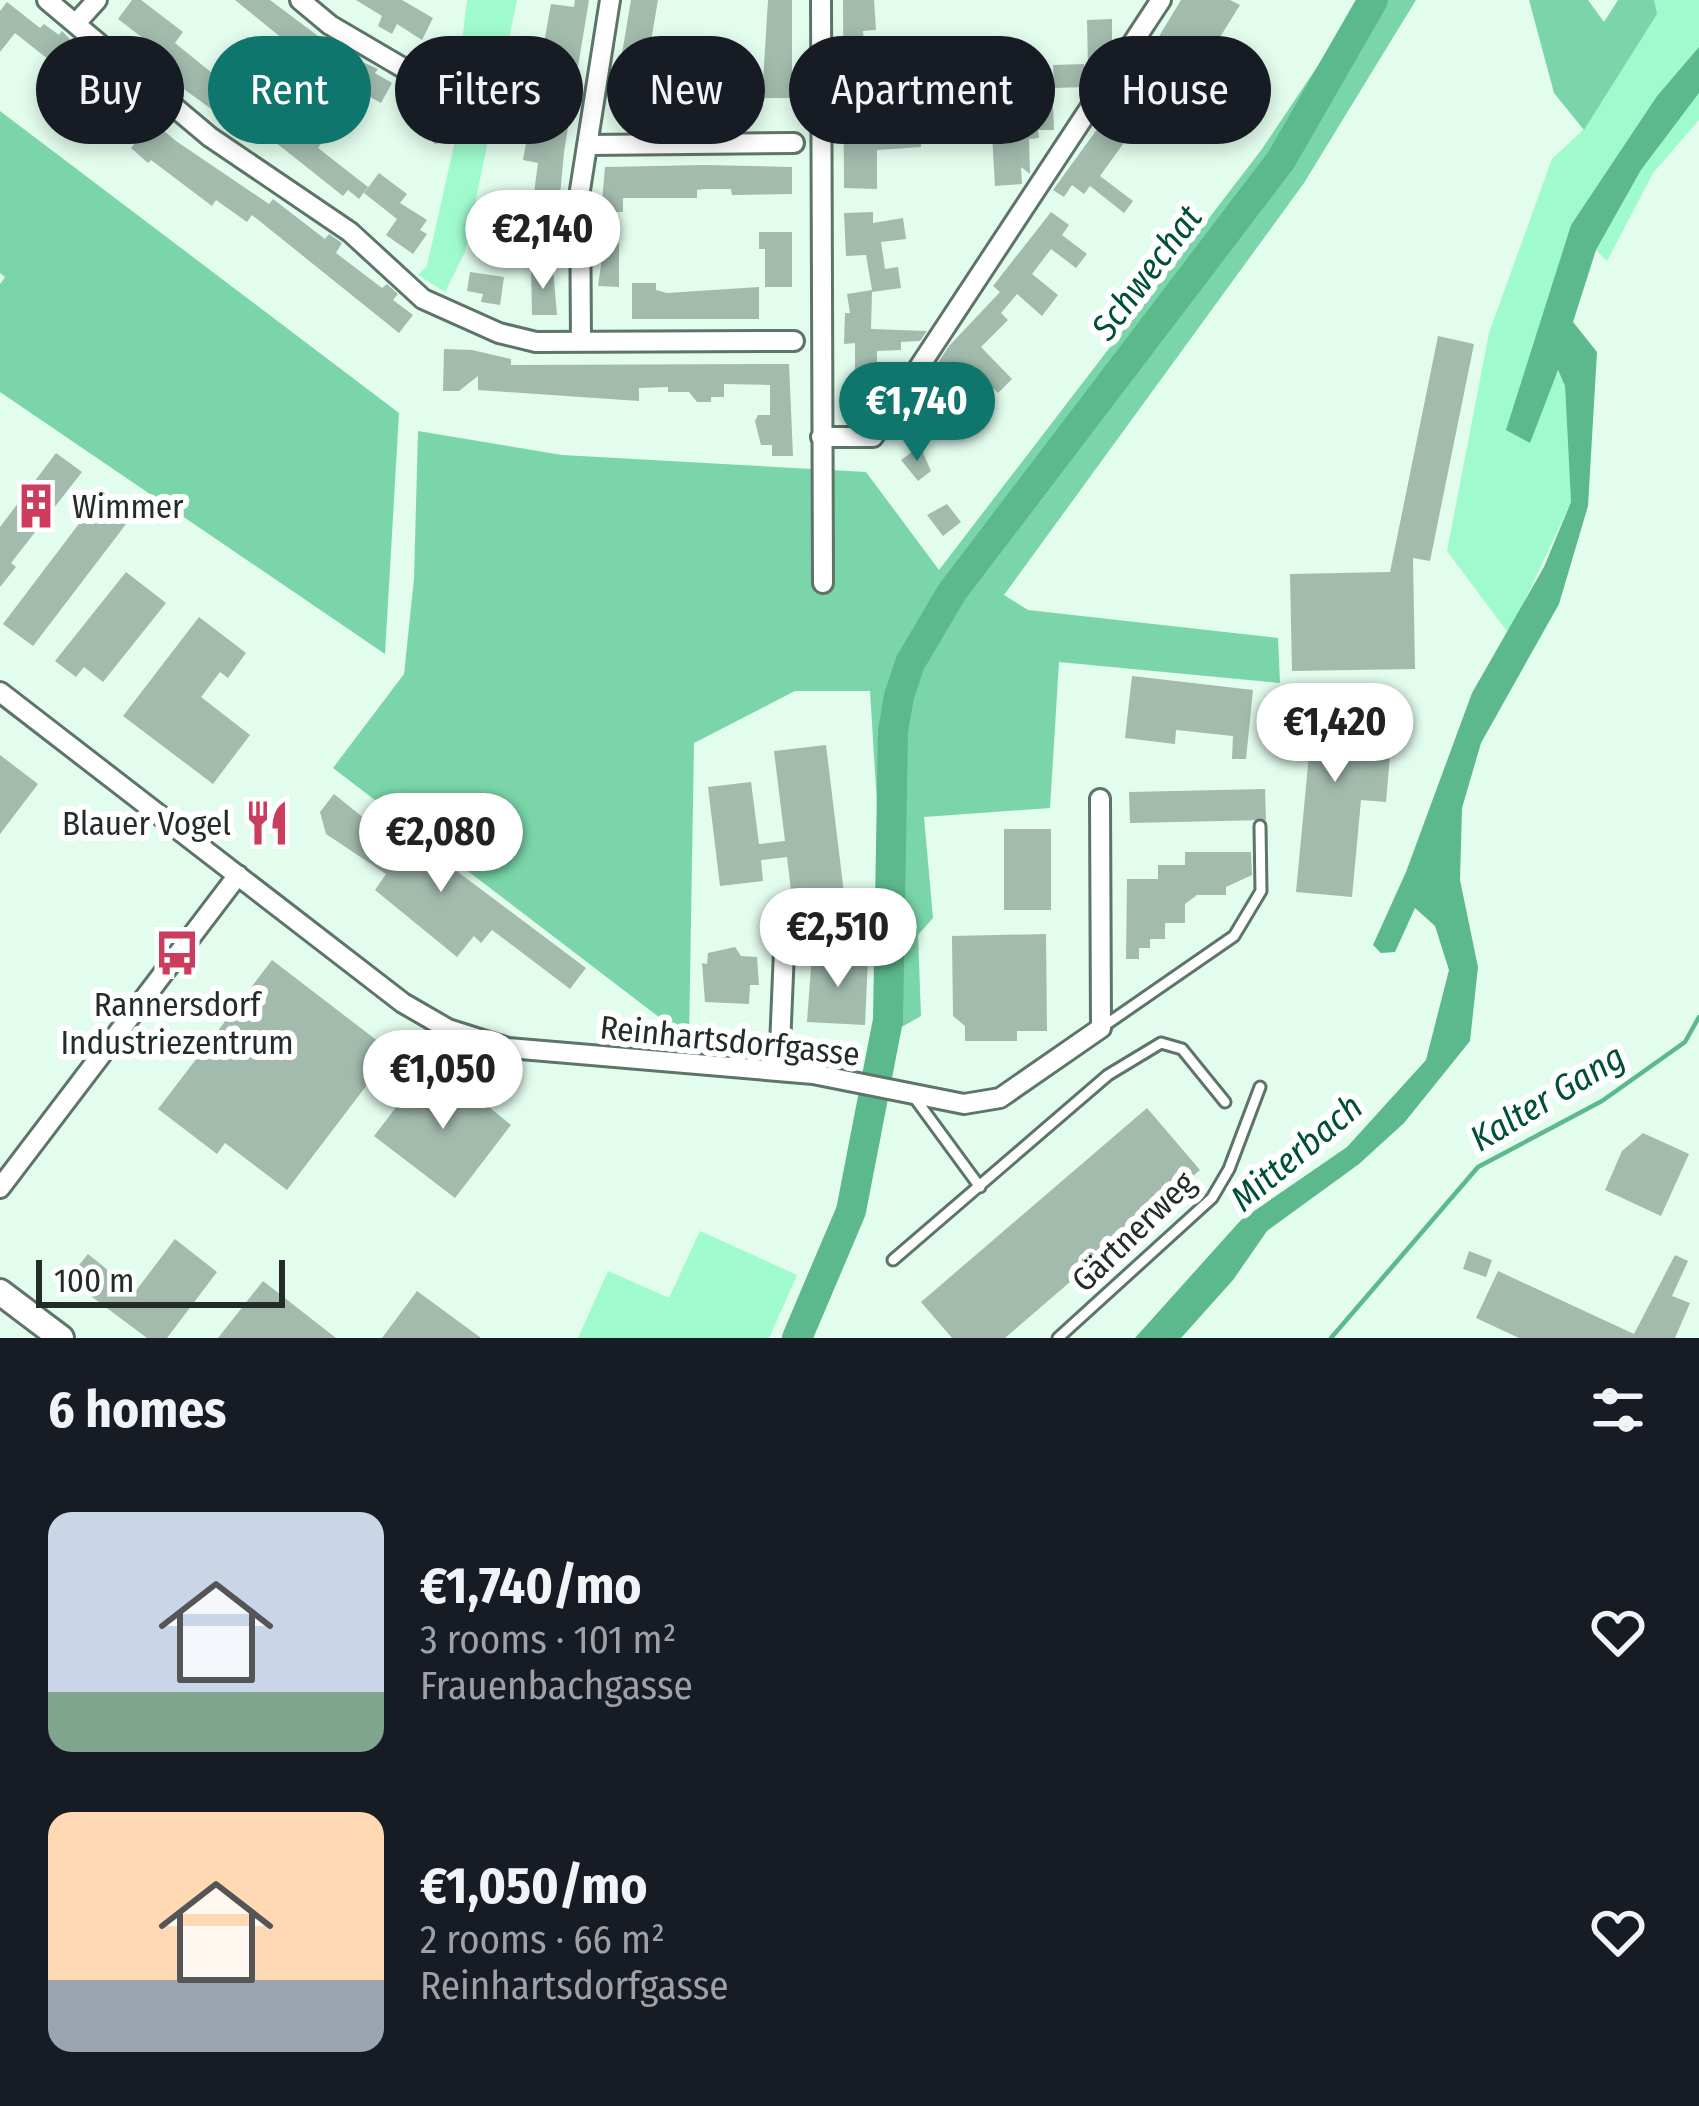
<!DOCTYPE html>
<html lang="en">
<head>
<meta charset="utf-8">
<style>
  body { margin:0; font-family:"Fira Sans Condensed",sans-serif; background:#20242c; color:#f1f3f6; height:100vh; display:flex; flex-direction:column; font-size:45px; white-space:nowrap }
  * { box-sizing:border-box; margin:0 }
  p { font-size:39px; color:#9ea1a6 }
  .icon { flex:none; width:66px; height:66px; fill:none; stroke:currentColor; stroke-width:2; stroke-linecap:round; stroke-linejoin:round }
  .map { position:relative; height:1338px; overflow:hidden }
  .details { display:flex; flex-direction:column; background:#171b24; flex:1 }
  .details>* { flex:none }
  .banner { position:absolute; left:36px; top:36px; width:1629px; height:108px; display:flex; gap:24px }
  .scale { position:absolute; left:36px; bottom:30px; width:249px; box-sizing:border-box; padding-left:12px; border:6px solid #232c27; border-top:0; font-size:33px; line-height:42px; white-space:nowrap; color:#232c27; -webkit-text-stroke:9px #fff; paint-order:stroke }
  .price { position:absolute; translate:-50% -102px; padding:0 27px; border-radius:42px; background:#fff; color:#222; font-size:39px; line-height:78px; filter:drop-shadow(0 3px 6px #0008) }
  .price::after { content:''; position:absolute; left:50%; top:72px; width:36px; height:27px; margin-left:-18px; background:inherit; clip-path:polygon(0 0,100% 0,50% 100%) }
  .price.active { background:#0f766e; color:#fff }
  ul { padding:0; list-style:none }
  li { display:flex; align-items:center; gap:36px; height:300px; padding:0 48px }
  li span { display:grid; place-items:center; flex:none; width:336px; height:240px; border-radius:24px; color:#555 }
  li>.icon { margin-inline-start:auto }
  span .icon { width:144px; height:144px; fill:#fffc; stroke-width:1 }
  li b { font-size:51px }
  h2 { display:flex; justify-content:space-between; align-items:center; height:144px; padding:0 48px; font-size:51px }
  .chip { padding:0 42px; border-radius:54px; background:#171b24; box-shadow:0 6px 18px #0003; font-size:42px; line-height:108px }
  .chip.active { background:#0f766e; color:#fff }
  .map>svg:first-child { display:block }
  .green { fill:#9ffacd }
  .forest { fill:#7ad6aa }
  .water { fill:#5cb98d }
  .lines { fill:none; stroke-linecap:round; stroke-linejoin:round }
  .stream { stroke:#5cb98d; stroke-width:4.5 }
  .river { stroke:#5cb98d; stroke-width:30 }
  .building { fill:#a2bbad }
  .service-casing { stroke:#5d7468; stroke-width:15 }
  .minor-casing { stroke:#5d7468; stroke-width:24 }
  .tertiary-casing { stroke:#5d7468; stroke-width:30 }
  .service { stroke:#fff; stroke-width:9 }
  .minor { stroke:#fff; stroke-width:18 }
  .tertiary { stroke:#fff; stroke-width:24 }
  .labels { text-anchor:middle; stroke-width:12; stroke-linejoin:round; paint-order:stroke }
  .poi-label { font-size:33px; fill:#232c27; stroke:#fff; text-anchor:start }
  .street-label { font-size:33px; fill:#232c27; stroke:#fff }
  .water-label { font-size:36px; font-style:italic; fill:#005034; stroke:#fff }
</style>
</head>
<body>
<div class="map">
<svg width="1699" height="1338" viewBox="0 0 1699 1338">
  <rect width="100%" height="100%" fill="#e2fced"/>
  <!-- green -->
  <path class="green" d="M467,0h50l-52,252 -20,40 -27,-17 9,-9 34,-152 -15,-9 10,-14z
    M1654,0h45v47l-42,49 -86,129 -64,204 23,13 27,-73 8,17 6,116 -62,132 -62,-83 42,-218 63,-174 32,-30 72,-115z
    M1699,93v27l-46,53 -46,88 -11,-11 45,-80z
    M700,1231l97,44 -28,63h-191l30,-67 61,27z"/>
  <!-- forest -->
  <path class="forest" d="M1362,0h54l-112,183 -300,412 24,15 250,28 2,45 -221,-21 -9,146 -126,9 9,101 -15,17 3,81 -21,12 2,-119 -24,-89 -8,-129h-75l-101,52 -5,297 -356,-272 71,-94 10,-95 4,-148 144,24 304,17 73,98 323,-421z
    M1529,0h59l16,22 14,-22h36l3,14 -73,116 -30,-37z
    M0,111l399,302 -14,241 -385,-262v-108l5,-7 -5,-4z"/>
  <!-- water -->
  <path class="water" d="M1699,47v46l-58,77 -45,80 -23,72 24,30 -9,154 -29,98 -78,139 -19,65 -2,72 18,87 -8,74 -66,82 -45,41 -92,67 -34,49 -52,58h-46l106,-118 106,-73 79,-87 23,-90 -14,-44 -20,-18 -20,44 -14,1 -8,-8 33,-73 66,-179 72,-126 27,-65 -6,-116 -7,-16 -28,73 -24,-13 65,-205 86,-129z"/>
  <g class="lines">
    <!-- stream -->
    <path class="stream" d="M1331,1338l147,-171 124,-66 83,-59 14,-25"/>
    <!-- river -->
    <path class="river" d="M797,1338l54,-127 37,-191 5,-289 6,-35 11,-33 42,-71 329,-432 92,-160"/>
  </g>
  <!-- building -->
  <path class="building" d="M132,0h9l42,32 -8,11 80,65 4,-4 35,26 6,-7 23,18 -5,7 50,39 -9,12 -11,-9 -5,6 -73,-58 -4,5 -24,-18 -3,4 -65,-47 5,-7 -5,-5 -31,-22 5,-6 -30,-23z
    M235,0h35l68,51 40,18 -3,4 17,10 -11,20 -61,-34z
    M356,0h46l31,18 -11,22 -25,-16 -5,10 -14,-8 4,-10z
    M575,0h14l-25,152 -8,88h-25l-4,-47h7l4,-30 -15,-3 28,-156 23,3z
    M631,0h27l-17,100 -26,-5z
    M768,0h24v98h-30z
    M843,0h31l2,30 -13,1 10,106 47,-3 1,13 -44,3v39l-33,-1z
    M1181,0h49l10,5 -33,53 20,14 -16,18 -11,-8 -20,29 -12,-8 -14,19 -5,-4 -13,18 -5,-3 -31,43 33,25 -9,12 -34,-27 -6,8 -12,-9 -8,12 -11,-7 79,-109z
    M7,2l33,26 4,-4 15,11 3,-4 25,26 -6,8 31,23 8,-9 12,10 -7,9 51,43 93,63 4,-5 52,40 4,-5 13,9 -6,10 46,35 5,-4 11,10 -5,6 20,15 -14,18 -147,-118 -5,7 -31,-22 -4,6 -61,-46 -3,3 -17,-15 8,-10 -56,-41 4,-7 -72,-57 -15,19v-41z
    M1112,19v30h-6l-5,17 -13,1 -1,-47z
    M430,40l23,11 -12,24 -22,-13z
    M1084,64l1,23 -31,1 -1,-23z
    M408,86l47,32 -13,24 -7,2 -20,-19 11,-22 -21,-10z
    M670,88l76,3v31l-76,2z
    M1053,106l1,24h-16l1,8 -10,1 1,35 -9,-7 1,17 -27,2 -3,-52 30,-2 5,-25z
    M705,165l87,2v27l-60,1 -1,-6h-26l-8,1v8h-74v14h-22l4,-45z
    M379,173l28,21 -7,9 27,17 -7,10 7,4 -14,20 -27,-19 11,-16 -33,-26z
    M873,212v11l30,-5 3,21 -25,3 4,27 13,-2 3,21 -29,4 -1,37 56,2 -7,10 -19,1v8l-24,1v23h-22v-31l-11,1 1,-31h5l-3,-19 25,-4 -6,-35 -20,1 -2,-43z
    M1051,212l18,13 -7,10 25,19 -11,14 -25,-19 -19,25 26,21 -16,21 -25,-22 -16,19 7,7 -27,27 31,32 -14,14 -25,-24 -24,36 21,24 -10,8 -17,-19 -12,19 -23,6 -12,-16 53,-81 51,-54 -7,-6z
    M759,232h33v55h-27v-38h-6z
    M604,243h15v44l-21,-1z
    M531,268h22l4,47h-25z
    M470,272l34,5 -4,28 -19,-3 2,-8 -16,-3z
    M632,283h24v7l11,3 92,-6v32h-127z
    M1438,336l36,8 -44,217 -17,-3 2,111 -123,2 -2,-97 100,-2z
    M444,349l28,1 39,9v6l278,-1 4,92h-21v-11h-11l-6,-24 3,-6h12v-30l-46,-1v13h-13v5h-14l-8,-10h-21v-5l-29,1v13l-161,-11v-14l-19,15h-16z
    M920,446l11,25 -13,10 -17,-21z
    M56,453l26,19 -71,91 5,4 -16,20v-60z
    M103,492l30,23 -100,131 -30,-22z
    M947,504l14,18 -18,14 -16,-21z
    M126,572l40,31 -63,79 -19,-15 -8,10 -21,-16z
    M199,617l47,36 -18,25 -8,-6 -19,25 49,38 -37,49 -90,-68z
    M1132,676l121,14 -7,69h-14l1,-23 -57,-6 -1,14 -50,-6z
    M1286,686l115,10 -3,28 -32,-3v-6l-43,2 1,33 66,6 -4,46 -25,-2 -9,97 -56,-5 14,-148 -21,1z
    M826,745l18,148 -52,6 -5,-42 -26,3 2,21 -43,5 -12,-99 43,-5 8,62 26,-3 -11,-90z
    M0,755l38,29 -38,50z
    M1265,789l1,31 -136,3 -1,-31z
    M334,794l71,57 9,-12 172,129 -16,21 -78,-59 -11,13 -7,-7 -17,21 -82,-67 11,-16 -60,-40 -6,-22z
    M1004,829h47v81h-47z
    M1185,852h66l1,23 -26,12v8h-29l-12,9v19h-20v16h-15v9h-11v11h-13l1,-80h31v-14h27z
    M1046,934l1,97h-30v10h-52v-15l-12,-10 -1,-80z
    M735,947l6,9 16,1 2,28h-9l-1,19 -44,-2 -3,-39 5,1 1,-11z
    M812,954l56,3 -3,68 -58,-3z
    M272,960l120,92 -105,138 -62,-47 -8,11 -59,-45z
    M423,1072l43,16 45,37 -56,73 -81,-62z
    M1147,1108l53,62 -195,168h-53l-31,-36z
    M1643,1133l46,21 -28,62 -56,-26 17,-39z
    M175,1239l42,33 -50,66h-20l-79,-59 20,-25 47,38z
    M1469,1251l23,9 -6,17 -23,-8z
    M1675,1255l13,6 -16,35 18,7 -15,35h-156l-43,-20 22,-47 136,63z
    M263,1281l73,57h-118z
    M417,1291l64,47h-99z"/>
  <g class="lines">
    <!-- service casing -->
    <g class="service-casing">
      <path id="service" d="M1101,1028l133,-92 27,-45 -1,-65
        M914,1097l66,90
        M893,1260l215,-185 53,-32 21,6 43,53
        M1058,1338l154,-140 17,-29 31,-82"/>
    </g>
    <!-- minor casing -->
    <g class="minor-casing">
      <path id="minor" d="M47,0l163,137 140,95 73,67 76,34 37,9 258,-1
        M300,0l30,25 121,71
        M821,0l2,583
        M77,22l20,-22
        M588,145l206,-2
        M581,341l-1,-151 30,-190
        M821,437h52l288,-437
        M0,692l403,311 45,26 60,19 305,26 151,30 36,-6 101,-70 -1,-229
        M779,1070l6,-143
        M0,1188l238,-313"/>
    </g>
    <!-- tertiary casing -->
    <g class="tertiary-casing">
      <path id="tertiary" d="M0,1292l61,46"/>
    </g>
    <!-- service -->
    <use href="#service" class="service"/>
    <!-- minor -->
    <use href="#minor" class="minor"/>
    <!-- tertiary -->
    <use href="#tertiary" class="tertiary"/>
  </g>
  <!-- icons -->
  <defs>
    <g id="building-bare" transform="scale(3.6)"><path d="M-4-6H4V6H1V3H-1V6H-4ZM-2.5-4.3h1.7v1.8h-1.7ZM.8-4.3h1.7v1.8H.8ZM-2.5-1h1.7V.8h-1.7ZM.8-1h1.7V.8H.8Z" fill="#cc3d5d" stroke="#fff" stroke-width="2.5" paint-order="stroke"/></g>
    <g id="restaurant-bare" transform="scale(3.6)"><path d="M-5-6h1v4h1v-4h1v4h1v-4h1v5L-1.5 .5V6h-2V.5L-5-1ZM5-6V6H3V1.5H1.5Q1.5-4 5-6Z" fill="#cc3d5d" stroke="#fff" stroke-width="2.5" paint-order="stroke"/></g>
    <g id="bus-bare" transform="scale(3.6)"><path d="M-5-6H5V4H4V6H2V4H-2V6H-4V4H-5ZM-3.5-4V0h7V-4ZM-3.5 1.2v1.5H-2V1.2ZM2 1.2v1.5H3.5V1.2Z" fill="#cc3d5d" stroke="#fff" stroke-width="2.5" paint-order="stroke"/></g>
  </defs>
  <g fill-rule="evenodd">
    <use href="#building-bare" x="36" y="506"/>
    <use href="#restaurant-bare" x="267" y="823"/>
    <use href="#bus-bare" x="177" y="953"/>
  </g>
  <g class="labels">
    <!-- poi labels -->
    <g class="poi-label">
      <text x="72" y="518">Wimmer</text>
      <text x="231" y="835" text-anchor="end">Blauer Vogel</text>
      <text x="177" y="1016" text-anchor="middle">Rannersdorf<tspan x="177" dy="38">Industriezentrum</tspan></text>
    </g>
    <!-- street labels -->
    <g class="street-label">
      <text transform="translate(730 1040) rotate(6)" y="12">Reinhartsdorfgasse</text>
      <text transform="translate(1133 1231) rotate(-44)" y="12">Gärtnerweg</text>
    </g>
    <!-- water labels -->
    <g class="water-label">
      <text transform="translate(1146 272) rotate(-53)" y="13">Schwechat</text>
      <text transform="translate(1547 1097) rotate(-31)" y="13">Kalter Gang</text>
      <text transform="translate(1296 1152) rotate(-40)" y="13">Mitterbach</text>
    </g>
  </g>
</svg>
<div class="scale">100 m</div>
<b class="price" style="left:543px;top:292px">€2,140</b>
<b class="price active" style="left:917px;top:464px">€1,740</b>
<b class="price" style="left:1335px;top:785px">€1,420</b>
<b class="price" style="left:441px;top:895px">€2,080</b>
<b class="price" style="left:838px;top:990px">€2,510</b>
<b class="price" style="left:443px;top:1132px">€1,050</b>
<div class="banner">
<a class="chip">Buy</a>
<a class="chip active">Rent</a>
<a class="chip">Filters</a>
<a class="chip">New</a>
<a class="chip">Apartment</a>
<a class="chip">House</a>
</div>
</div>
<section class="details">
<h2>6 homes<svg class="icon" aria-label="filters" viewBox="0 0 24 24"><path d="M4 7h16M4 17h16"/><circle cx="9" cy="7" r="2"/><circle cx="15" cy="17" r="2"/></svg></h2>
<ul>
<li><span style="background:linear-gradient(#c9d6e8 75%,#7fa58c 0)"><svg class="icon" aria-label="home" viewBox="0 0 24 24"><path d="M3 11l9-7 9 7M6 9v11h12V9"/></svg></span><div><b>€1,740/mo</b><p>3 rooms · 101 m²</p><p>Frauenbachgasse</p></div><svg class="icon" aria-label="heart" viewBox="0 0 24 24"><path d="M12 20l-8-8c-3-5 5-10 8-4 3-6 11-1 8 4z"/></svg></li>
<li><span style="background:linear-gradient(#ffd9b3 70%,#9aa5b1 0)"><svg class="icon" aria-label="home" viewBox="0 0 24 24"><path d="M3 11l9-7 9 7M6 9v11h12V9"/></svg></span><div><b>€1,050/mo</b><p>2 rooms · 66 m²</p><p>Reinhartsdorfgasse</p></div><svg class="icon" aria-label="heart" viewBox="0 0 24 24"><path d="M12 20l-8-8c-3-5 5-10 8-4 3-6 11-1 8 4z"/></svg></li>
</ul>
</section>
</body>
</html>
